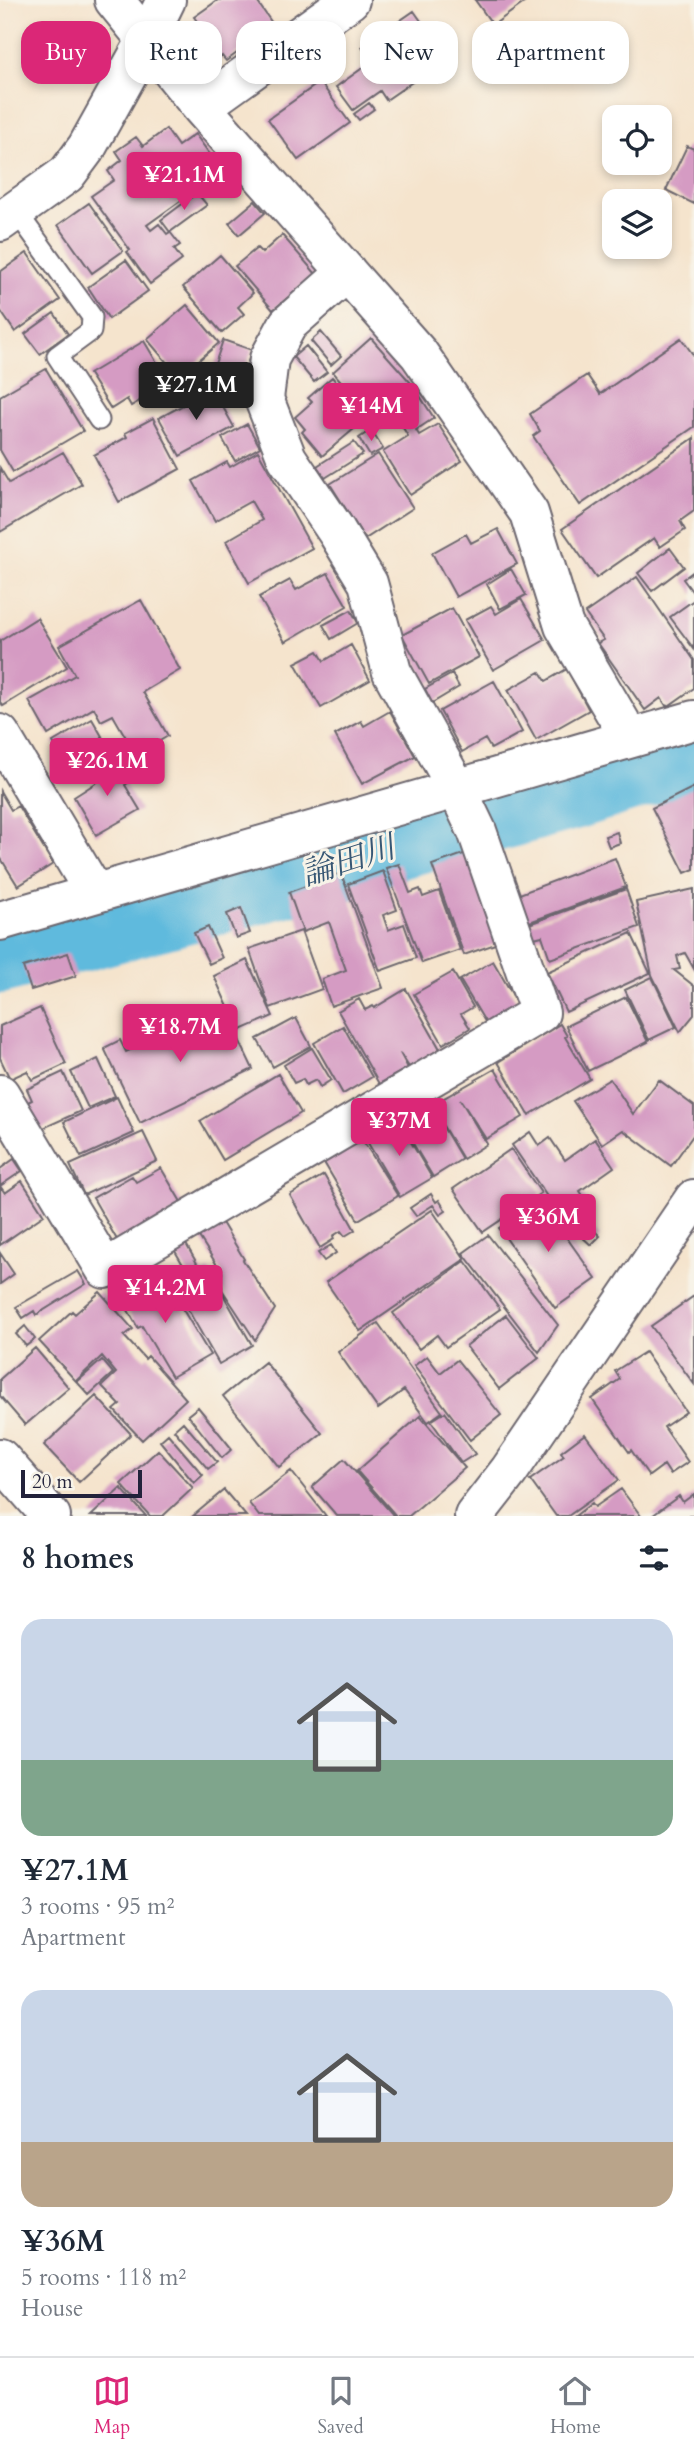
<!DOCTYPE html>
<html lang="en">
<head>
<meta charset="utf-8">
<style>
  body { margin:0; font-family:Cardo,"Noto Serif JP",serif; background:#f2f2f3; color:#1f2937; height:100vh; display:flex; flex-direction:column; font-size:26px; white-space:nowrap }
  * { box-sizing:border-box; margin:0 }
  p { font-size:23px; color:#747a83 }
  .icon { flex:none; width:38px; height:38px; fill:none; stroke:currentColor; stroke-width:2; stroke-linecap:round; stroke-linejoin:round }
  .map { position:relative; height:1516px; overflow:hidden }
  .panel { display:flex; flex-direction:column; background:#fff; flex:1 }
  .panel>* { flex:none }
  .top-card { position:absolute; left:21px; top:21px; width:653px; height:63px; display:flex; gap:14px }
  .buttons { position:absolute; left:602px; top:105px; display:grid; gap:14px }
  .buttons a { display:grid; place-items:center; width:70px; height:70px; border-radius:14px; background:#fff; box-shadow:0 4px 10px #0003; font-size:35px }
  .scale { position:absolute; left:21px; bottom:18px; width:121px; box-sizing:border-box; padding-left:7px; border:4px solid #22223b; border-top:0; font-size:19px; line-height:24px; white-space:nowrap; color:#22223b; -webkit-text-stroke:5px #f7f3e8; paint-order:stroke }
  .price { position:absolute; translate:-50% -60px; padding:0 16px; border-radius:7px; background:#db2777; color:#fff; font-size:23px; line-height:46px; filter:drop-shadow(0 2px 4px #0008) }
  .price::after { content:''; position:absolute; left:50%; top:42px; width:21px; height:16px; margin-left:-10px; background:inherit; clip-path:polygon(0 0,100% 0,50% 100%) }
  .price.on { background:#222; color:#fff }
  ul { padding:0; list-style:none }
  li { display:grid; align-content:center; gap:14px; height:371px; padding:0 21px }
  li span { display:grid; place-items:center; height:217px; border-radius:21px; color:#555 }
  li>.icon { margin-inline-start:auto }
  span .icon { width:126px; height:126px; fill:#fffc; stroke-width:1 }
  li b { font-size:30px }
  h2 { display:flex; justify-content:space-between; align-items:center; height:84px; padding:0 21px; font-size:30px }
  .tag { padding:0 24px; border-radius:21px; background:#fff; box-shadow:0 4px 10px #0003; font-size:24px; line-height:63px }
  .tag.on { background:#db2777; color:#fff }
  .tab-bar { display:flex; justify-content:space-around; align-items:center; height:98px; border-top:2px solid #e0e1e3; background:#fff; font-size:19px; color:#747a83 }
  .tab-bar a { display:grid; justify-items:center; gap:4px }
  .tab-bar .on { color:#db2777 }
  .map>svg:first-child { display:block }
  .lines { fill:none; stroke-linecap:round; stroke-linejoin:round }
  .river { stroke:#5fbadd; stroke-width:72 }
  .building { fill:#d59bc3 }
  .service-casing { stroke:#6c666e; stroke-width:23 }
  .minor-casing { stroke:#6c666e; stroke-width:42 }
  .service { stroke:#fff; stroke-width:19 }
  .minor { stroke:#fff; stroke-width:38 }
  .labels { text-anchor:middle; stroke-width:6; stroke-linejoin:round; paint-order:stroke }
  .water-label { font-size:32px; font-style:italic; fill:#375774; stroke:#f7f3e8 }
</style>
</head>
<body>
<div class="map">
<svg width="694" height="1516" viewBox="0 0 694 1516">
  <rect width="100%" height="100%" fill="#f7f3e8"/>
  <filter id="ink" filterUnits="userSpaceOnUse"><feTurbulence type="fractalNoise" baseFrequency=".0143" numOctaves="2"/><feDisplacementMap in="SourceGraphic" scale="14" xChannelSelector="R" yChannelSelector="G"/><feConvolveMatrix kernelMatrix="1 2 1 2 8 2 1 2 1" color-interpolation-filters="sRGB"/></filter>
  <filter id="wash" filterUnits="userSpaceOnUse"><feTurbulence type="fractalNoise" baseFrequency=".00686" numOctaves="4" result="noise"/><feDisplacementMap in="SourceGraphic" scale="28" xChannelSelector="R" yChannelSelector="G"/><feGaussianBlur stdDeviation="1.57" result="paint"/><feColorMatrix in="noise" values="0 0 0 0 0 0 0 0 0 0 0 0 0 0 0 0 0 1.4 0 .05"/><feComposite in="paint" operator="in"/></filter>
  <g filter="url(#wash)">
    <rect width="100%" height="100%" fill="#f5e4cd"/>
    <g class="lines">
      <!-- river -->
      <path class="river" d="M0,958l357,-97 24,-13 191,-54 122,-39"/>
    </g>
    <g id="blocks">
      <!-- building -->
      <path class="building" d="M218,0h38l18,26 -48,35 -4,-5 -13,10 -21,-29 14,-9 -8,-11z
        M475,0h53l-35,25z
        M414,11l33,47 -61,42 -6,-9 -27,19 -17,-23 28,-20 5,8 9,-6 -16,-22z
        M320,82l30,41 -52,37 -30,-41z
        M369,103l5,6 -15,11 -5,-6z
        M166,129l12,17 17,-12 27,37 -75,54 4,5 8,-6 8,10 3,-2 10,13 -6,4 8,11 -32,24 -23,-32 3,-2 -39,-54 23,-16 -6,-9 14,-11 -6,-9 20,-14 7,9z
        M687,146l7,3v55l-28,-14z
        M197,193l10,12 -37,27 -9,-12z
        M255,201l10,12 -26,22 -10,-12z
        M89,203l34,48 -31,22 -34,-48z
        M282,235l34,39 -43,36 -38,-44 22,-18 5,5z
        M27,253l33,47 -45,32 -15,-22v-38z
        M220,255l33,38 -15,14 6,7 -22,19 -39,-46z
        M126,260l22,31 -39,28 -21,-32z
        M187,305l32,38 -40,34 -32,-38z
        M54,313l14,21 -28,20 -15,-20z
        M321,332l20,24 -10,9 -20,-24z
        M371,338l40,45 -39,34 -39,-45z
        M681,338l13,18v71l-114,78 -47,-69 7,-5 -10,-17 57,-39 13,19z
        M223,340l29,10 -11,31 -28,-11z
        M144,341l25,42 -38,23 -4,-7 -16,10 -22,-35z
        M306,346l21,26 -13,10 -21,-25z
        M46,369l37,62 -70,41 -13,-22v-54z
        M332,377l35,41 -45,38 -20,-24 3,-3 -10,-12 17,-15 -4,-4z
        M213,389l21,38 -54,29 -21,-38z
        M418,393l16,25 -18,12 3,5 19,-11 24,37 -52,34 -27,-43 25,-16 -16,-26z
        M153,418l27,51 -61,33 -25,-47 33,-18 -2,-4z
        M247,424l13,23 -25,14 -13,-23z
        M371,430l12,19 -13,7 -11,-18z
        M694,438v73l-14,10 5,9 -25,17 -6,-9 -58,40 -34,-49z
        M354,442l9,12 -38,24 -8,-12z
        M258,451l54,97 -63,35 -23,-42 36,-21 -11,-19 -36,20 -22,-40 34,-19 3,5z
        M63,452l19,32 -82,48v-64l9,15z
        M378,454l35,54 -48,31 -35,-55z
        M498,529l19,35 -61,33 -24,-44 34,-19 5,9z
        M670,548l14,19 -32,24 -14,-18z
        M511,569l15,26 -26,14 -13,-25z
        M694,571v23l-11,-15z
        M328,573l19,33 -62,36 -26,-45 31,-17 6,10z
        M637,577l57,83v28l-27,19 -6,-9 -16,12 -47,-67 6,-3 -19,-27z
        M521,599l24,41 -52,30 -28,-50 26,-14 5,8z
        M141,600l39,70 -37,22 25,44 -32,19 -23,-40 -12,6 -7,-13 -46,27 -19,-34 46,-26 -16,-29z
        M694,600v49l-24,-32z
        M452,608l27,49 -50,27 -27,-49z
        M351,610l7,13 -27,16 -8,-14z
        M37,618l30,49 -64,39 -3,-5v-60z
        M351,645l19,35 -49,28 -26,-45 23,-12 6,10z
        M567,669l22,41 -53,30 -28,-50 32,-18 6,9z
        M452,674l7,13 -27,16 -7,-14z
        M494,681l28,51 -31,17 -6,-10 -23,13 -22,-41z
        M390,711l25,45 -53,28 -27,-49 26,-14 3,5z
        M92,719l19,33 -45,26 -10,-18 6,-2 -9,-16z
        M114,756l15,26 -4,3 15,25 -44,25 -22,-38 28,-18 -7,-13z
        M694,787v82l-9,4 -33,-65z
        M0,791l11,19 7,-4 35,58 -35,22 -18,-29z
        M617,832l3,11 -11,4 -4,-11z
        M472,851l32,90 -40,14 -32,-90z
        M615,858l11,29 -102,37 -10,-28z
        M399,864l11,29 10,-4 3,8 16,-6 21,59 -38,13 -36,-95z
        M383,871l14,39 -14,5 5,15 16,-6 12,34 -36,13 -32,-87z
        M341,873l42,115 -52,18 -9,-27 24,-9 -17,-48 -26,10 -14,-40z
        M626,889l13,38 -89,32 -8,-23 -8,2 -5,-14z
        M694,889v80l-9,-16 -8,3 3,13 -6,1 20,16v29l-14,17 -28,-57 -16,-73z
        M241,908l9,25 -14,5 -9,-24z
        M208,927l14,31 -13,6 -15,-31z
        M301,931l21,58 -52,19 -21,-59z
        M631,933l19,40 -84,39 -19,-40z
        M68,953l8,23 -45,14 -8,-23z
        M247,960l26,56 -34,15 -25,-55z
        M493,961l26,45 -32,19 -27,-45z
        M453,972l20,35 -12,7 9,14 -27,16 -29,-50z
        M652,977l24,50 -27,13 -24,-50z
        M406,989l34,60 -31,18 -9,-14 8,15 -29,16 -41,-73 21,-12 6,11 8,-4 1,2z
        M626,997l22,45 -60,29 -22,-45z
        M223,1006l30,63 -113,54 -36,-75 16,-8 6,12z
        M40,1008l26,56 -34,16 -5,-9 -17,8 -10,-21v-32z
        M296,1018l15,28 -38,21 -16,-28z
        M560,1024l7,12 -2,1 25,42 -61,36 -31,-53z
        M343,1026l29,51 -29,17 -29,-51z
        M312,1048l19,32 -11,7 -4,-7 -10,5 -3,-6 -9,4 -10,-18z
        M98,1059l17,37 -27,12 -17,-36z
        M495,1069l28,48 -37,22 -26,-40 27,45 -24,15 -29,-48 8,-4 -3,-6z
        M63,1072l18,39 -42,19 -13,-27 6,-3 -5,-11z
        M278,1074l23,39 -78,47 -23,-39z
        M610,1079l23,35 26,-34 35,26v28l-23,32 -48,-36 -21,14 -29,-43z
        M117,1097l17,36 -53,24 -17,-35z
        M426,1098l36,61 -29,18 -37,-62z
        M395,1115l37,63 -32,19 -32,-54 16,-9 -5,-9z
        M143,1132l14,29 -73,34 -14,-30z
        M530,1132l9,14 11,-8 15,22 30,-21 19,28 -34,24 8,12 -25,17 -51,-75z
        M360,1136l38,60 -40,24 -36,-61z
        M511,1149l30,44 -58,39 -30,-43z
        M14,1159l8,12 -22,15 5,7 17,-12 22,34 -44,30v-76z
        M161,1168l23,39 -64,38 -27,-47 39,-22 4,6z
        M324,1175l31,55 -10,6 -4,-5 -8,5 1,3 -14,9 -30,-53z
        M431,1194l5,8 3,-2 7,11 -6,4 -7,-10 -17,11 -6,-8z
        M540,1200l56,79 -41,29 -56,-80z
        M432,1210l33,49 -105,72 -34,-49z
        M579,1216l21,20 -9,9 -21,-19z
        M221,1221l23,38 -1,1 32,49 -20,31 -34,-52 1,-1 -6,-10 6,-4 -24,-38z
        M488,1235l70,90 -19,27 -76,-99z
        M186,1244l17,30 6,-4 43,75 -33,19 -43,-75 16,-9 -17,-29z
        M331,1245l5,8 -12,8 -6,-8z
        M0,1253l14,21 -14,10z
        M465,1261l35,48 -54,38 -9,-12 -18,14 -26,-36z
        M78,1271l8,13 -50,31 -2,-4 -11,7 -7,-11z
        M164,1278l46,77 -38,22 -30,-51 -4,2 -19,-34 26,-15 5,8z
        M100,1292l33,37 -9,7 21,23 3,-3 38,43 -44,41 -28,-30 6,-5 -18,-19 14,-13 -14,-17 -26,25 -37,-40 33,-30 3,3z
        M694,1296v88l-43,-58z
        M506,1315l33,43 -40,31 -33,-43z
        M378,1323l64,89 -14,10 -24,-32 -26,19 -40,-57z
        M25,1326l10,13 -9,7 -10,-12z
        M35,1348l34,40 -44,37 -25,-29v-17z
        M645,1352l41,60 -22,15 24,35 -18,12 -6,-9 -15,11 -18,-26 -2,2 -37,-53 28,-20 -5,-8z
        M427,1356l13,17 17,-13 44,55 -31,25 -56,-74z
        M102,1360l11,13 -24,22 -12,-13z
        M265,1362l57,71 -43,34 -56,-71z
        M96,1396l35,38 -52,48 -35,-37z
        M198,1407l34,42 -10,9 -34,-43z
        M445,1412l30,42 -14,9 -30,-42z
        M420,1416l45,52 -56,48h-13l-39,-45z
        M183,1422l34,40 -9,7 -34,-39z
        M168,1434l35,41 -9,8 -34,-42z
        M585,1434l34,46 -51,36h-12l-26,-36 34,-24 -3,-4z
        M158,1450l35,38 -30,28h-13l-29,-32z
        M344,1459l50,57h-57l-25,-29z
        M291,1471l35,45h-67l-10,-13z
        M121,1488l25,28h-55z
        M621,1489l20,27h-66l17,-13 3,4z
        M224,1490l22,26h-53z
        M694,1494v22h-42l27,-20 4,6z"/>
    </g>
  </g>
  <g filter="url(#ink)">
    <use href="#blocks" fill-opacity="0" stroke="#6c666e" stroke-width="2"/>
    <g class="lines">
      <!-- service casing -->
      <g class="service-casing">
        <path id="service" d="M16,211l76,106 -1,14 -34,25 42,64"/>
      </g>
      <!-- minor casing -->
      <g class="minor-casing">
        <path id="minor" d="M114,0l87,107 218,247 110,159 35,113 66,112
          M201,107l149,-107
          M0,222l67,-48 20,-27 59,-106 20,-41
          M0,734l94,158
          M0,921l694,-201
          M0,1094l105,175 435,-256 -63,-182 -21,-44 -64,-115 -24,-89 -31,-51 -50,-74 -23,-59 5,-40 19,-35 59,-52
          M0,1458l51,58
          M474,1516l35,-45 185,-272"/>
      </g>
      <!-- service -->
      <use href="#service" class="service"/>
      <!-- minor -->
      <use href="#minor" class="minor"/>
    </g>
  </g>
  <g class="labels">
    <!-- water labels -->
    <g class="water-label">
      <text transform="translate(348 860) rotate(-18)" y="11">論田川</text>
    </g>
  </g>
</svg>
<div class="buttons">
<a><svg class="icon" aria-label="locate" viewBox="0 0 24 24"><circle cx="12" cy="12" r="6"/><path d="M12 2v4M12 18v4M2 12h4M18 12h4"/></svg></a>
<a><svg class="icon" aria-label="layers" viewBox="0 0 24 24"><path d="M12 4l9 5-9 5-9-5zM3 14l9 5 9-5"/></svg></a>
</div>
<div class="scale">20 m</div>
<b class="price" style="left:184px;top:212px">¥21.1M</b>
<b class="price on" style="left:196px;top:422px">¥27.1M</b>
<b class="price" style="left:371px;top:443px">¥14M</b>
<b class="price" style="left:107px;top:798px">¥26.1M</b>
<b class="price" style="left:180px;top:1064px">¥18.7M</b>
<b class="price" style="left:399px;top:1158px">¥37M</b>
<b class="price" style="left:548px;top:1254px">¥36M</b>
<b class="price" style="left:165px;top:1325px">¥14.2M</b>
<div class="top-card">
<a class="tag on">Buy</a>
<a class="tag">Rent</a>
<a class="tag">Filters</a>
<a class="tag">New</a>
<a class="tag">Apartment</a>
</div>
</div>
<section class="panel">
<h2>8 homes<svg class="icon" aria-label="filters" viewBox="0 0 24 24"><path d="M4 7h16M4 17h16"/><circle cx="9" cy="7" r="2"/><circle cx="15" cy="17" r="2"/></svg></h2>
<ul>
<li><span style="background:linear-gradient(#c9d6e8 65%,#7fa58c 0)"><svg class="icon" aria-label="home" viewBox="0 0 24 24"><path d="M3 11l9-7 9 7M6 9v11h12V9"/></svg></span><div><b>¥27.1M</b><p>3 rooms · 95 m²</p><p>Apartment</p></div></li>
<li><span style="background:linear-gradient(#c9d6e8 70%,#b9a48a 0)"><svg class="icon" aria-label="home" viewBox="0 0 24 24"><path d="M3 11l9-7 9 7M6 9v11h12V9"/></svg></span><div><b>¥36M</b><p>5 rooms · 118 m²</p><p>House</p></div></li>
</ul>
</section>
<nav class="tab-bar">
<a class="on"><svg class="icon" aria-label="map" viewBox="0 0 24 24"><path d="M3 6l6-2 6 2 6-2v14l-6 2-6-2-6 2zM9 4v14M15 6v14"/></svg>Map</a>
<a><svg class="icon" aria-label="saved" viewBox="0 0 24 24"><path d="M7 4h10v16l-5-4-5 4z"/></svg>Saved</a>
<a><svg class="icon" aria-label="home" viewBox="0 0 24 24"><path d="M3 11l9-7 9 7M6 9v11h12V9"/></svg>Home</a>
</nav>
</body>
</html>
